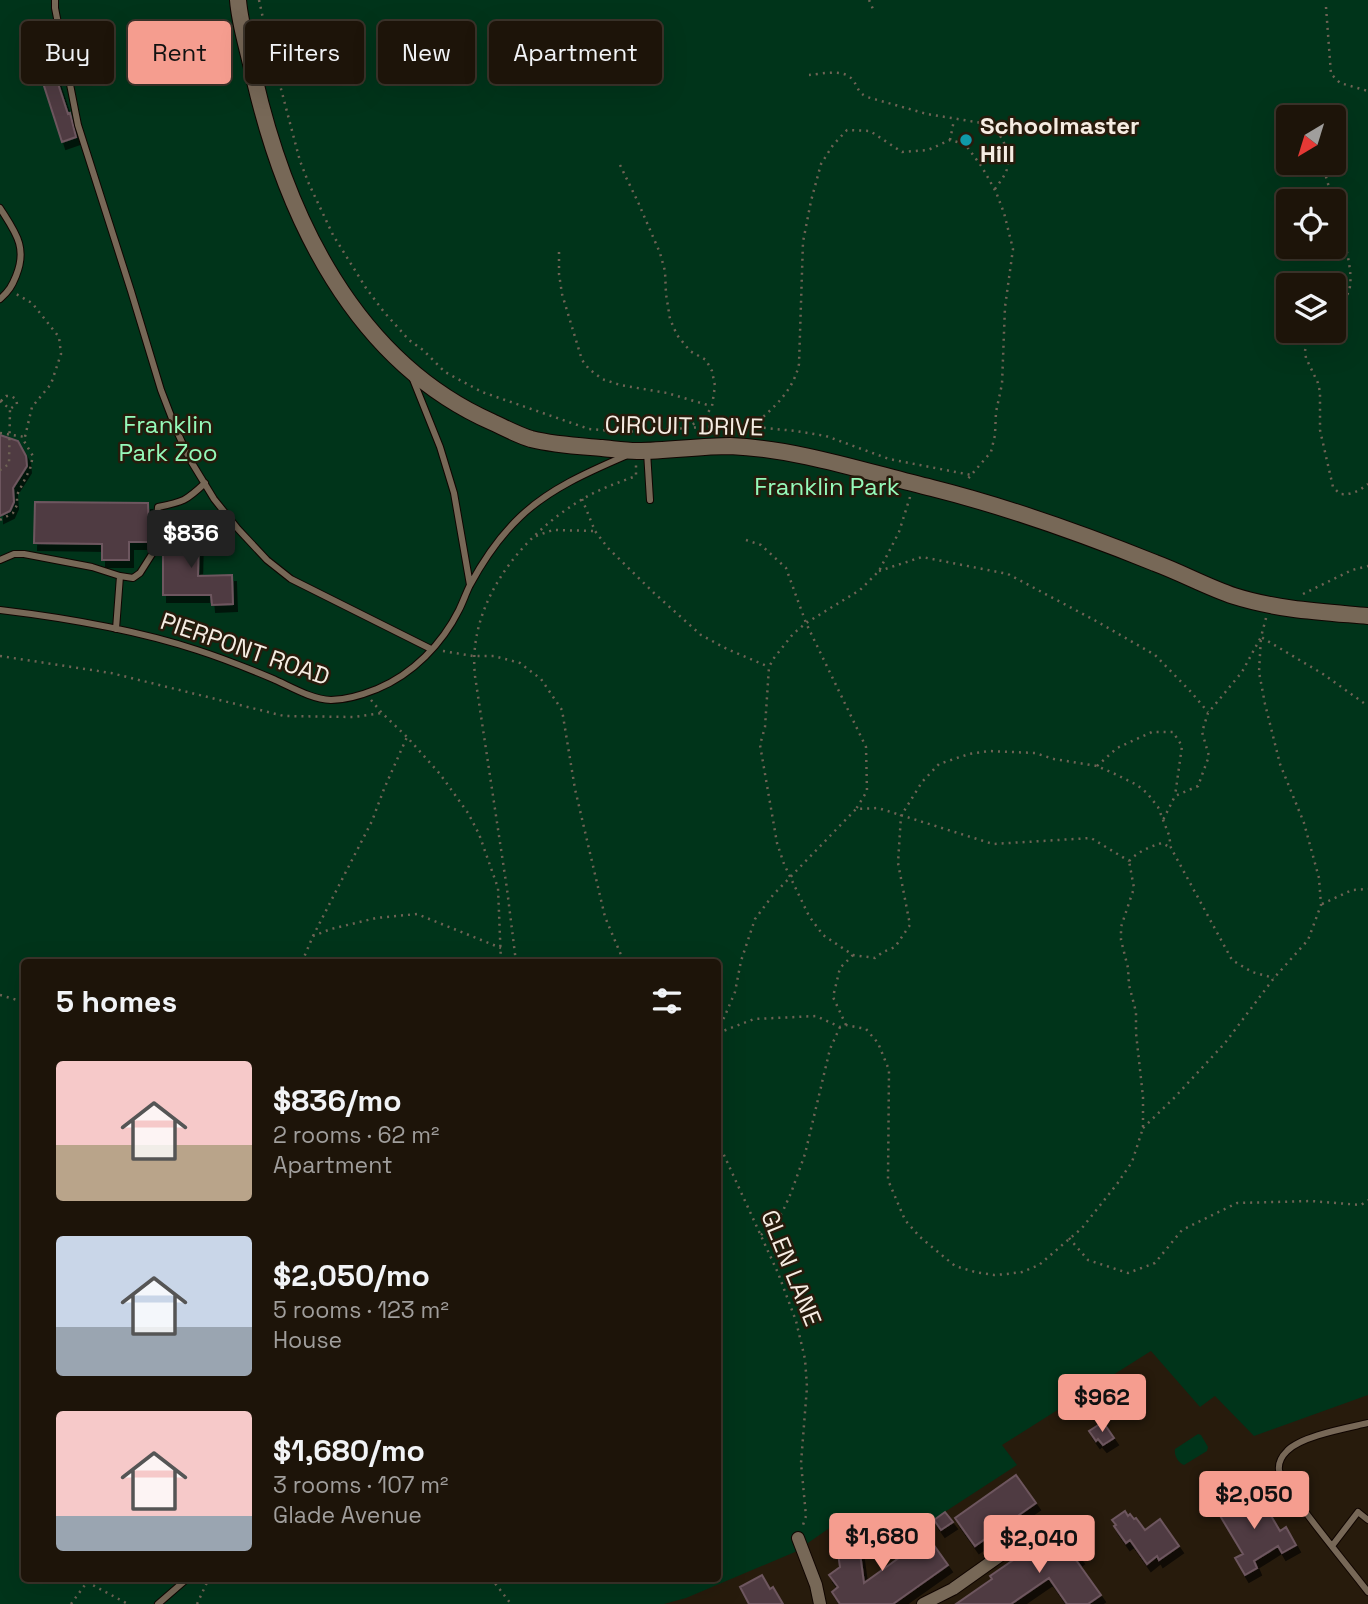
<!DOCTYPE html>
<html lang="en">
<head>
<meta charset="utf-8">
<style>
  body { margin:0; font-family:"Space Grotesk",sans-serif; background:#2a2117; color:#f1f3f6; height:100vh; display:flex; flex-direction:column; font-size:26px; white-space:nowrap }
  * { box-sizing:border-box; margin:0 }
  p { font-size:23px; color:#a09e9c }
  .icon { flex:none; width:38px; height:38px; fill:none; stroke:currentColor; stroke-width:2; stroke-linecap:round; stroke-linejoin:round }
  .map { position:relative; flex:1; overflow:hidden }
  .sheet { position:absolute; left:21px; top:959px; width:700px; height:623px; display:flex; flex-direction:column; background:#1d1409; border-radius:7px; box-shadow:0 7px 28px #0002,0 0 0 2px #3b332a }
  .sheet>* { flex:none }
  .guide { position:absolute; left:21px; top:21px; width:700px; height:63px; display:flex; gap:14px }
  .needle { width:46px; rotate:218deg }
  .buttons { position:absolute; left:1276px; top:105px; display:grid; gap:14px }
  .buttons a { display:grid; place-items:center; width:70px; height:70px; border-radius:7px; background:#1d1409; box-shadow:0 7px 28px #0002,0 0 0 2px #3b332a; font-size:35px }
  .price { position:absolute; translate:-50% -60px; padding:0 16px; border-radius:7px; background:#f59d8f; color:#111; font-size:23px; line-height:46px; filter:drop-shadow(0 2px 4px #0008) }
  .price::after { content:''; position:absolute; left:50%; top:42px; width:21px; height:16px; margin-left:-10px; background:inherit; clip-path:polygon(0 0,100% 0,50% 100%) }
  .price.selected { background:#222; color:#fff }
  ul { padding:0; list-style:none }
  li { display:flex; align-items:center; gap:21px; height:175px; padding:0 35px }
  li span { display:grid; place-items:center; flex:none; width:196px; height:140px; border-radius:7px; color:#555 }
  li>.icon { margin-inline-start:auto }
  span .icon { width:84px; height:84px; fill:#fffc; stroke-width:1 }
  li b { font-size:30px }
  h2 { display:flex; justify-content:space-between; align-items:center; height:84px; padding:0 35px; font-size:30px }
  .tag { padding:0 24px; border-radius:7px; background:#1d1409; box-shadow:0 7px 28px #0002,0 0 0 2px #3b332a; font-size:24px; line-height:63px }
  .tag.selected { background:#f59d8f; color:#111 }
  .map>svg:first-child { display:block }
  .green { fill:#00341a; fill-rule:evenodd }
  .building { fill:#503b42; stroke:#6d565e; stroke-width:2; filter:url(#shadow) }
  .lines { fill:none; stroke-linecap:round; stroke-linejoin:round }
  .service-casing { stroke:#100500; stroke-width:8 }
  .minor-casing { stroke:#100500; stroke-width:14 }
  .secondary-casing { stroke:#100500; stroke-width:18 }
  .path { stroke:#6e6355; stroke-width:2.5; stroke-dasharray:2 5; stroke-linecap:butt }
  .service { stroke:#776857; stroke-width:6 }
  .minor { stroke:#776857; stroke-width:12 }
  .secondary { stroke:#776857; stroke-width:16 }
  .path-bridge { stroke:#6e6355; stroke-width:2.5; stroke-dasharray:2 5; stroke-linecap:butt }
  .culture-dot { fill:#0f9aa8; stroke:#271b0c; stroke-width:2.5 }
  .labels { text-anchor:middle; stroke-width:5; stroke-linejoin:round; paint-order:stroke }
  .poi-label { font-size:24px; font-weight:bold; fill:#f5ece2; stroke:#271b0c; text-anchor:start }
  .park-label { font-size:24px; fill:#95faba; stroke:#271b0c }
  .street-label { font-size:24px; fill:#f5ece2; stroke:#271b0c }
</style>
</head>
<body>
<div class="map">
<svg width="1368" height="1604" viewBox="0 0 1368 1604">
  <defs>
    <filter id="shadow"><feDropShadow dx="4" dy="7" stdDeviation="0" flood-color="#0009"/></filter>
  </defs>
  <rect width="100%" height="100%" fill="#271b0c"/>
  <!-- green -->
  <path class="green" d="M0,0h1368v1395l-114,41 -39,-40 -15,11 -49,-56 -149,94 15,20 -123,80 -26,-1 -27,-24 -46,32 -109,46 -22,6h-664zM1288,117h46v46h-46zM1288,201h46v46h-46zM1288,285h46v46h-46zM24,962h694v616h-694z
    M1198,1434l3,1 7,12 -1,4 -23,14c-6,-3 -10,-9 -9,-16z"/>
  <!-- building -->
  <path class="building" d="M49,56l19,58 2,-1 6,24 -14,5 -26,-81z
    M0,435l18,6 8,15 1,10 -14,22 1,14 -4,9 -10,5z
    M35,502l113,1 1,39h-20v18h-27v-16l-68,-1z
    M161,532h38l-1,44 34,-1 1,29 -21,1 -1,-10h-48v-53h-3z
    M1103,1422l11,16 -11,7 -5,-6 -2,2 -7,-10z
    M1016,1475l20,28 -61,43 -20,-28z
    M1257,1492l23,39 6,-4 10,18 -14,8 -4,-7 -24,15 3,7 -12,7 -10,-17 8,-4 -24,-40 10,-5 -3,-4 17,-11 2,5z
    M1125,1511l3,5 2,-2 4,5 2,-1 9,12 15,-11 19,27 -20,14 -2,-4 -10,8 -17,-24 -4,3 -12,-17 2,-1 -4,-5z
    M945,1512l8,10 -12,8 -7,-10z
    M1058,1527l22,30 -4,3 25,35 -13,9h-21l-18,-26 -38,26h-55l36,-25 -2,-3 26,-18 -1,-1z
    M857,1531l7,52 64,-46 20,28 -55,39h-53l-8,-12 6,-5 -9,-12 11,-8 -5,-33z
    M762,1575l8,14 3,-2 10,17h-34l-9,-17z"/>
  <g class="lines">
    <!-- service casing -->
    <g class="service-casing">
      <path id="service" d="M55,0v8l23,117 53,166 30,99 15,39 13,29 25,41 24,30 29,31 24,19 140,70
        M0,208c15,24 28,39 16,68 -4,10 -7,15 -16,23
        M412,377l28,70 14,46 16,92
        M647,452l3,48
        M0,560l14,-6h10l68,13 28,9 13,2 7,-5 14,-22 4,-44c25,-5 28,-6 47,-24
        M0,610c67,8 133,19 197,40 25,8 50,18 74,28 19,8 39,21 60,22 16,0 31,-5 46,-11 36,-15 65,-45 82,-79 4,-8 7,-17 11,-25 13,-24 30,-49 50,-68 29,-28 68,-45 105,-61
        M116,629l4,-53
        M1368,1423c-21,5 -67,13 -81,28 -5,5 -9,11 -8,19 2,10 10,19 16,28 23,32 49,63 73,94
        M1332,1546l26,-34 10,8
        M158,1604l30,-26"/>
    </g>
    <!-- minor casing -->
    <g class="minor-casing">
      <path id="minor" d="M798,1538l18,47 4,19
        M923,1604l30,-15 93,-66"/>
    </g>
    <!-- secondary casing -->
    <g class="secondary-casing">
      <path id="secondary" d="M238,0c2,26 11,52 16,77 32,139 100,284 238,345 13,6 26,13 39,17 24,6 47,7 71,9 11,1 23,3 35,3 31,0 62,-5 93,-5 69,3 136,26 202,42 76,19 151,46 223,75 27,10 52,24 79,33 44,14 89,16 134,20"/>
    </g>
    <!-- path -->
    <path class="path" d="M259,0l7,32 34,129 9,23 24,51 33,53 18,24 25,28 14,10 22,22 37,20 107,37 36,3 110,-7 61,6 30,5 63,23 82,16
      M869,0l4,9
      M1326,7l5,67 9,9 28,8
      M809,75c13,-1 34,-7 44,5 5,7 5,13 14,17l60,17 61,10c13,7 24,30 19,45 -2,7 -8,14 -12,20
      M1294,107l6,10
      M950,140l4,-20
      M1322,163l11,38
      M620,165l18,37 22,51 5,18 1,23 4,25 7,16 13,16 16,9 6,11 3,15 -3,20 -8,13 -15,7
      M1334,204c5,21 23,70 14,89 -3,7 -9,12 -14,17
      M559,252v22l3,20 20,66 7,9 13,10 18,6 47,8 44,13
      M1316,331l-10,15 -1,5 1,7 12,25 2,9v38l13,57 7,7c12,1 19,-3 28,-10
      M1,401l5,-5h5l5,3 1,5 -7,5
      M753,426c20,-18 40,-34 46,-62l4,-122 8,-41 10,-37 12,-19 14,-15 23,1 32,21 26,-2 22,-10 15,4 17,23 14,25 8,21 9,36 -8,58 -3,77 -6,28 -1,23 -4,17 -25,29
      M0,433l25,4
      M910,497l-11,35 -20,39 -19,19 -54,33 -13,11 -19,24 -5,9 -4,60 -5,18 17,98 7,21 25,52 14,19 30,20 22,3 8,-6 12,-5 15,-22 -12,-62 3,-47 21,-34 17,-18 30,-10 20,-3 46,2 19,6 43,7 18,8 22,11 10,8 11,14 11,28 2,13 61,112 20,12 22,6
      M582,499l13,32 13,17 46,45 47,42 26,14 42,18
      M0,520l13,-7 4,-8v-10l13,-26 3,-13 -9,-15 8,-34 19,-23 10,-30 -2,-17 -27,-34 -16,-9
      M536,536l17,-6 42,1
      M746,540l15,5 25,23 20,55 60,124 1,44 -11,18
      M879,571l43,-14 86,17 88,47 59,34 36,37 17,20
      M1303,594l49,-24 16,-4
      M1266,618l-5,19 62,37 45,32
      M443,651l30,5h21l26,7 21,16 21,31 13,79 30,128 19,45
      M0,656l111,17 173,43 70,1 28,-4
      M371,700l11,13 25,24 33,37 28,39 11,21 19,54 3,74
      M1097,766l20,-18 35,-16h21l9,14 -7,50
      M1129,861c10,-10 20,-14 33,-18l9,5
      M1322,904l30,-14 16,-1
      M313,936l59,-115 12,-32 23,-52
      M302,962l11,-26 18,-7 45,-11 41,-4 84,34
      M516,962l-9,-73 -32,-213c-8,-73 46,-140 106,-176 18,-11 36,-17 55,-24v-12
      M0,995l24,7
      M846,1025l-13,-28 7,-29 13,-13
      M718,1032l17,-40 6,-31 14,-42 18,-24 83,-86 22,-1 115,36 98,-6 38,23
      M718,1033l36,-14 62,-3 24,11 6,-2 20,4 12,14 11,27 -1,110 17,40 15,17 35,29 20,6 19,3 13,-1 15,-2 17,-7 43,-37 35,-44 15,-22 11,-34v-31l-7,-64v-21l-7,-27 -1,-17 -7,-28v-13l13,-39 -5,-27
      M1143,1128l31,-30 51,-55 49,-65 34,-38 13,-35 -2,-27 -15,-55 -24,-59 -15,-60 -6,-32 2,-35 -19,35 -34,41 -6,19 7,24 -11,30 -23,10 -12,24
      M718,1142l60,131 18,48 9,38 2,28 -6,76 5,53 -3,9
      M761,1235l21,-22 9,-20 14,-39 25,-105 10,-22
      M1069,1238l19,22 40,13 27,-10 27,-33 55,-27 74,-2 50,4 7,-5
      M491,1578l20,26
      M87,1582l41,22
      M71,1604l19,-26
      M197,1604l12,-26"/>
    <!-- service -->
    <use href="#service" class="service"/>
    <!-- minor -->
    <use href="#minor" class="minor"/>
    <!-- secondary -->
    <use href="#secondary" class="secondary"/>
    <!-- path-bridge -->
    <path class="path-bridge" d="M0,401l10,8 -1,55 -9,6"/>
  </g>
  <!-- markers -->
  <circle class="culture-dot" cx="966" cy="140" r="7"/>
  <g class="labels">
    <!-- poi labels -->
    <g class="poi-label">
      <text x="980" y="134">Schoolmaster<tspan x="980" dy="28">Hill</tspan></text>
    </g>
    <!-- park labels -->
    <g class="park-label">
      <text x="168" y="433">Franklin<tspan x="168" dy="28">Park Zoo</tspan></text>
      <text x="827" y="495">Franklin Park</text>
    </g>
    <!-- street labels -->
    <g class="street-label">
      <text transform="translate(684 426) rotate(1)" y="8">CIRCUIT DRIVE</text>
      <text transform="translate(245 649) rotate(19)" y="8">PIERPONT ROAD</text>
      <text transform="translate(791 1268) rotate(68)" y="8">GLEN LANE</text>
    </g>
  </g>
</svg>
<div class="buttons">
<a><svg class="needle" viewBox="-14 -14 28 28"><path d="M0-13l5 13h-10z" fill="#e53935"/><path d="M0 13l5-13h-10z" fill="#a09e9c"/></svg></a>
<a><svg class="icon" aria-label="locate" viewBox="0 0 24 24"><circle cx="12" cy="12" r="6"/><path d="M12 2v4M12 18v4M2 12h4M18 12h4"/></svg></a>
<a><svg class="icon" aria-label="layers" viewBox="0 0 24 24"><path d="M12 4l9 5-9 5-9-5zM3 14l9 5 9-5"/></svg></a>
</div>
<b class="price selected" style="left:191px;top:570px">$836</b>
<b class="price" style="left:1102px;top:1434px">$962</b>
<b class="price" style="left:1254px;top:1531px">$2,050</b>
<b class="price" style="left:882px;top:1573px">$1,680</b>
<b class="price" style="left:1039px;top:1575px">$2,040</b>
<div class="guide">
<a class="tag">Buy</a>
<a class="tag selected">Rent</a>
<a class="tag">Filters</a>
<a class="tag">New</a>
<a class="tag">Apartment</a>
</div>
<section class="sheet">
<h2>5 homes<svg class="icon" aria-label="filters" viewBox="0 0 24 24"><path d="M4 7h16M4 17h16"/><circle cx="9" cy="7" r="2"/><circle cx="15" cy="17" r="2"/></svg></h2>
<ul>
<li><span style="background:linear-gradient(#f6c9c9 60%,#b9a48a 0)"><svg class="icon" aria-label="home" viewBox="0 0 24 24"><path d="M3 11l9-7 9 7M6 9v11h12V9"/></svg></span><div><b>$836/mo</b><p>2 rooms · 62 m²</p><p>Apartment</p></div></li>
<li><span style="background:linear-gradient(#c9d6e8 65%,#9aa5b1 0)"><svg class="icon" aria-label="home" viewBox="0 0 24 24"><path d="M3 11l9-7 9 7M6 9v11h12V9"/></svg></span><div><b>$2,050/mo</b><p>5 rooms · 123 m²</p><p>House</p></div></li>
<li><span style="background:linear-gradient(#f6c9c9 75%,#9aa5b1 0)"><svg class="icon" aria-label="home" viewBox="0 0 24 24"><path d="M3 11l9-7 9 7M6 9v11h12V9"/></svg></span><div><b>$1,680/mo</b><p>3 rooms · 107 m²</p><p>Glade Avenue</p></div></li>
</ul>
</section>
</div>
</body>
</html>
